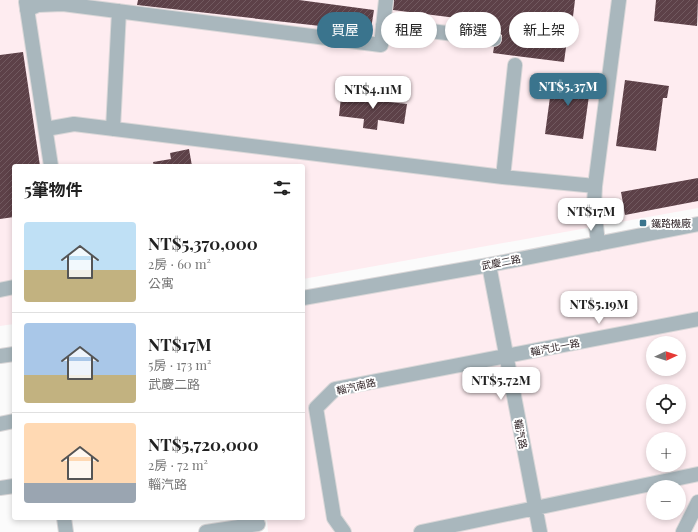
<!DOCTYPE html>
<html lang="zh-TW">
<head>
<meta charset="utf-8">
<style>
  body { margin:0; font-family:"Playfair Display","Noto Sans TC",serif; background:#f6f6f6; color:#222; height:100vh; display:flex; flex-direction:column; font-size:15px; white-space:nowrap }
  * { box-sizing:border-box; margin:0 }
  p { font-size:13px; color:#767676 }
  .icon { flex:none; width:22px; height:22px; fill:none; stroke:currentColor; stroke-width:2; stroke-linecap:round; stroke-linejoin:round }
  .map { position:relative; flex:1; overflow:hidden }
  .details { position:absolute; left:12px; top:164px; width:293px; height:356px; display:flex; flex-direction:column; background:#fff; border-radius:4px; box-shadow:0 2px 6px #0003 }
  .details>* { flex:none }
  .banner { position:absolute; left:317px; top:12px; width:321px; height:36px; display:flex; gap:8px }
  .needle { width:26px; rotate:86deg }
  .controls { position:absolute; left:646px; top:336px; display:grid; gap:8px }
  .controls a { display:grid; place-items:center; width:40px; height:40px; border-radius:50%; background:#fff; box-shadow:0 2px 6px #0003; font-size:20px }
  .price { position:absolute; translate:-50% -34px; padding:0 9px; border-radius:8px; background:#fff; color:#222; font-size:13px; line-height:26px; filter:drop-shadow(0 1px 2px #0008) }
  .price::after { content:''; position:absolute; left:50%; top:24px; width:12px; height:9px; margin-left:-6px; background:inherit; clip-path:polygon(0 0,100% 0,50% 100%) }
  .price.selected { background:#3a748d; color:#fff }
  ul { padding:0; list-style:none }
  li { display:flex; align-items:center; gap:12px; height:100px; padding:0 12px }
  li+li { border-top:1px solid #e0e0e0 }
  li span { display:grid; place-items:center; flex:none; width:112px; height:80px; border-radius:4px; color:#555 }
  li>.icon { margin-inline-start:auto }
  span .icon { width:48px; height:48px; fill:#fffc; stroke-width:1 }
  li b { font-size:17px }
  h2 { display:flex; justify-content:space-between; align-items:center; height:48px; padding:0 12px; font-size:17px }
  .chip { padding:0 14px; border-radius:18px; background:#fff; box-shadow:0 2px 6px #0003; font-size:14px; line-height:36px }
  .chip.selected { background:#3a748d; color:#fff }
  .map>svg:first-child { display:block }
  .built { fill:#feecf0; fill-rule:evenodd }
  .building { fill:url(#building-hatch) }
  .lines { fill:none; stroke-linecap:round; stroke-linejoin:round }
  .minor-casing { stroke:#dad7d8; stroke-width:16 }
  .minor { stroke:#a9b7bd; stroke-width:14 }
  .poi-dot { fill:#3a748d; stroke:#fff; stroke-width:1.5 }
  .labels { text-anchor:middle; stroke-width:4; stroke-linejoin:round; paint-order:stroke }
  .poi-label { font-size:10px; fill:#2a1d20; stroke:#fff; text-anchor:start }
  .street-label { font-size:10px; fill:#2a1d20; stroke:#fff }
</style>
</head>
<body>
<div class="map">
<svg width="698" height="532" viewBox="0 0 698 532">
  <defs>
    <pattern id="building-hatch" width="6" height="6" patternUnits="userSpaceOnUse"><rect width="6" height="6" fill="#5d4148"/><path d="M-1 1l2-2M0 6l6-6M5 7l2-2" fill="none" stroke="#71595f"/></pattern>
  </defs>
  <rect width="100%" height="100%" fill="#fbfbfb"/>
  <!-- built -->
  <path class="built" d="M0,0h698v208l-395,71v-113h-289v158l-14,2z
    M698,230v302h-430l-1,-14h36v-219zM653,343h26v26h-26zM653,391h26v26h-26zM653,439h26v26h-26zM653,487h26v26h-26z"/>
  <!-- building -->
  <path class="building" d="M138,0h161l75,10 -4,25 -33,-4 1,-3 -201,-23z
    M394,0h181l-4,33h-3l-4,29 -71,-9 1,-6 6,-3 2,-4v-5l-7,-4 1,-8 -103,-13z
    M656,0h42l-1,26 -43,-5z
    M23,52l17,114h-26v51l-14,2v-164z
    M553,75l38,6 -8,58 -38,-5z
    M625,80l44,6 -2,12h-4l-7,53 -40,-5z
    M369,92l13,1 -2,8 27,3 -3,20 -26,-4 -1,10 -14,-2 1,-9 -25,-3 2,-19 27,3z
    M189,149l3,17h-38l-1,-4 18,-3 -1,-6z
    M698,178v23l-73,14 -4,-23z"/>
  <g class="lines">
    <!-- minor casing -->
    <g class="minor-casing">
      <path id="minor" d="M26,2l25,164
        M27,10l11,-5 25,-1 318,41 5,-45
        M383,25l111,14
        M46,129l28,-5 429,53 92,9 24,-186
        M113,129l6,-118
        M503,177l12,-112
        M595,186l-1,20 4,38
        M489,265l51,267
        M0,290l14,-3
        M303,298l186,-33 209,-41
        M0,356l14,-2
        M0,424l14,-3
        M0,488l14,-2
        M64,518l2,14
        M206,532l52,-8
        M344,532l-10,-14 -18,-110 19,-19 363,-70
        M421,532l277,-58
        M683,532l15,-30"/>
    </g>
    <!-- minor -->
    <use href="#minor" class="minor"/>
  </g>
  <!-- markers -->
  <rect class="poi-dot" x="639" y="219" width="8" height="8" rx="2"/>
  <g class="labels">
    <!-- poi labels -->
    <g class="poi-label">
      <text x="651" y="227">鐵路機廠</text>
    </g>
    <!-- street labels -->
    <g class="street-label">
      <text transform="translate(501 262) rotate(-11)" y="4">武慶二路</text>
      <text transform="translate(555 347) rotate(-11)" y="4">輜汽北一路</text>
      <text transform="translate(356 386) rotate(-13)" y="4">輜汽南路</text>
      <text transform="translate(521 434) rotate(79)" y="4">輜汽路</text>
    </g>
  </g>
</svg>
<div class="controls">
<a><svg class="needle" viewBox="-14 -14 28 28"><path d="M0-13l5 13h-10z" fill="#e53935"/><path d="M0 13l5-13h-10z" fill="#767676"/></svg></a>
<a><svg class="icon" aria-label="locate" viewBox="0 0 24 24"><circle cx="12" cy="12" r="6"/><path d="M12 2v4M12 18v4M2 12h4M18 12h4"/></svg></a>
<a>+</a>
<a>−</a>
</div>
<b class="price selected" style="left:568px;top:107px">NT$5.37M</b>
<b class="price" style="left:373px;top:110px">NT$4.11M</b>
<b class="price" style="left:591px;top:232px">NT$17M</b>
<b class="price" style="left:599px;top:325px">NT$5.19M</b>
<b class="price" style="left:501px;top:401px">NT$5.72M</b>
<div class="banner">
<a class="chip selected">買屋</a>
<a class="chip">租屋</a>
<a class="chip">篩選</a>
<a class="chip">新上架</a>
</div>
<section class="details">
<h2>5筆物件<svg class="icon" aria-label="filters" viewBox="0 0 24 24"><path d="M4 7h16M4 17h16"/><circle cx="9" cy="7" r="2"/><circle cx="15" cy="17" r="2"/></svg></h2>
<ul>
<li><span style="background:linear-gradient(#bfe0f5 60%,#c2b280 0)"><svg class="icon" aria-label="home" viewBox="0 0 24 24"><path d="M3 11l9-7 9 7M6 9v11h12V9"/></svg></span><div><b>NT$5,370,000</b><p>2房 · 60 m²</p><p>公寓</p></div></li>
<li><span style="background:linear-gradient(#a9c7e8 65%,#c2b280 0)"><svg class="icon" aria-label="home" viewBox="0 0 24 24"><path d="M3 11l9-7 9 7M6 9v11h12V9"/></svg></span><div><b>NT$17M</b><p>5房 · 173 m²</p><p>武慶二路</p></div></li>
<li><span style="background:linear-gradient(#ffd9b3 75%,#9aa5b1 0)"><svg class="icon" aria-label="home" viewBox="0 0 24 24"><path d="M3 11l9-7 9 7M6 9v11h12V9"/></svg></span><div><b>NT$5,720,000</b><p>2房 · 72 m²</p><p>輜汽路</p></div></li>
</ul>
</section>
</div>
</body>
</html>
